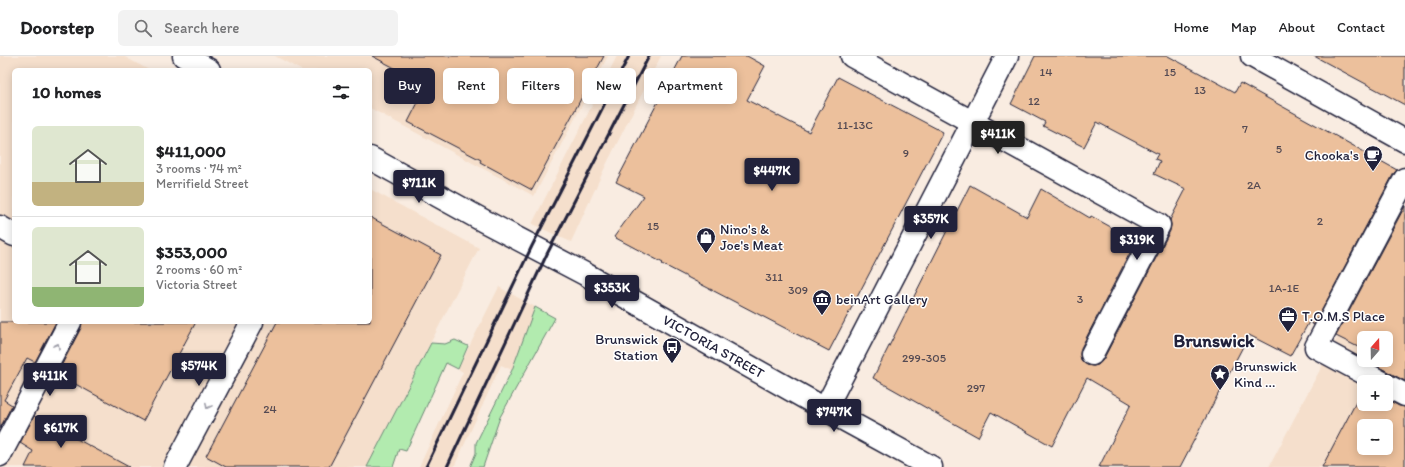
<!DOCTYPE html>
<html lang="en">
<head>
<meta charset="utf-8">
<style>
  body { margin:0; font-family:Itim,sans-serif; background:#f2f2f2; color:#202124; height:100vh; display:flex; flex-direction:column; font-size:15px; white-space:nowrap }
  * { box-sizing:border-box; margin:0 }
  p { font-size:13px; color:#757577 }
  .icon { flex:none; width:22px; height:22px; fill:none; stroke:currentColor; stroke-width:2; stroke-linecap:round; stroke-linejoin:round }
  .map { position:relative; flex:1; overflow:hidden }
  .sheet { position:absolute; left:12px; top:12px; width:360px; height:256px; display:flex; flex-direction:column; background:#fff; border-radius:6px; box-shadow:0 2px 10px #0003 }
  .sheet>* { flex:none }
  .top-card { position:absolute; left:384px; top:12px; width:380px; height:36px; display:flex; gap:8px }
  .needle { width:26px; rotate:20deg }
  .buttons { position:absolute; left:1357px; top:275px; display:grid; gap:8px }
  .buttons a { display:grid; place-items:center; width:36px; height:36px; border-radius:6px; background:#fff; box-shadow:0 2px 10px #0003; font-size:20px }
  .price { position:absolute; translate:-50% -34px; padding:0 9px; border-radius:4px; background:#22223b; color:#fff; font-size:13px; line-height:26px; filter:drop-shadow(0 1px 2px #0008) }
  .price::after { content:''; position:absolute; left:50%; top:24px; width:12px; height:9px; margin-left:-6px; background:inherit; clip-path:polygon(0 0,100% 0,50% 100%) }
  .price.selected { background:#222; color:#fff }
  ul { padding:0; list-style:none }
  li { display:flex; align-items:center; gap:12px; height:100px; padding:0 20px }
  li+li { border-top:1px solid #e0e0e0 }
  li span { display:grid; place-items:center; flex:none; width:112px; height:80px; border-radius:6px; color:#555 }
  li>.icon { margin-inline-start:auto }
  span .icon { width:48px; height:48px; fill:#fffc; stroke-width:1 }
  li b { font-size:17px }
  h2 { display:flex; justify-content:space-between; align-items:center; height:48px; padding:0 20px; font-size:17px }
  .pill { padding:0 14px; border-radius:6px; background:#fff; box-shadow:0 2px 10px #0003; font-size:14px; line-height:36px }
  .pill.selected { background:#22223b; color:#fff }
  header { display:flex; align-items:center; gap:24px; box-sizing:border-box; height:56px; padding:0 20px; background:#fff; border-bottom:1px solid #e0e0e0 }
  header strong { font-size:19px }
  nav { display:flex; gap:22px; margin-inline-start:auto; font-size:14px }
  .search { width:280px; height:36px; background:#f2f2f2; display:flex; align-items:center; gap:10px; box-sizing:border-box; padding:0 14px; border-radius:6px; color:#757577; font-size:15px }
  .map>svg:first-child { display:block }
  .built { fill:#f5dfcc; fill-rule:evenodd }
  .green { fill:#b2ebaf; stroke:#6a8675 }
  .building { fill:#ecc09c; stroke:#22223b; fill-rule:evenodd }
  .lines { fill:none; stroke-linecap:round; stroke-linejoin:round }
  .minor-casing { stroke:#22223b; stroke-width:25 }
  .minor { stroke:#fff; stroke-width:22 }
  .rail { stroke:#22223b; stroke-width:3 }
  .oneway { stroke:#9c9ca7 }
  .labels { text-anchor:middle; stroke-width:3; stroke-linejoin:round; paint-order:stroke }
  .number-label { font-size:12px; fill:#544a53 }
  .poi-label { font-size:14px; fill:#22223b; stroke:#fff; text-anchor:start }
  .street-label { font-size:14px; fill:#22223b; stroke:#fff }
  .district-label { font-size:18px; font-weight:bold; fill:#22223b; stroke:#fff }
</style>
</head>
<body>
<header>
<strong>Doorstep</strong>
<div class="search"><svg class="icon" aria-label="search" viewBox="0 0 24 24"><circle cx="10" cy="10" r="6"/><path d="M15 15l6 6"/></svg>Search here</div>
<nav><a>Home</a><a>Map</a><a>About</a><a>Contact</a></nav>
</header>
<div class="map">
<svg width="1405" height="411" viewBox="0 0 1405 411">
  <rect width="100%" height="100%" fill="#f9ece1"/>
  <filter id="ink" filterUnits="userSpaceOnUse"><feTurbulence type="fractalNoise" baseFrequency=".025" numOctaves="2"/><feDisplacementMap in="SourceGraphic" scale="8" xChannelSelector="R" yChannelSelector="G"/><feConvolveMatrix kernelMatrix="1 2 1 2 8 2 1 2 1" color-interpolation-filters="sRGB"/></filter>
  <g filter="url(#ink)">
    <!-- built -->
    <path class="built" d="M0,0h123l26,14h-135v252h356v-133l109,59 -112,219h-367z
      M275,0h333l-74,140 -164,-88v-38h-69z
      M617,0h44l-55,109 -35,77 -39,-18z
      M1405,156v255h-136l38,-73zM1364,282h22v22h-22zM1364,326h22v22h-22zM1364,370h22v22h-22z
      M499,231l36,20 -23,63 -11,-5 -47,102h-35l44,-95 -5,-3z"/>
    <!-- green -->
    <path class="green" d="M535,251l20,11 -55,99 -17,50h-13l6,-14v-10l36,-73z
      M455,284l13,6 -10,23 -12,-6 -40,88 -7,-2 -6,18h-26l64,-124 14,1z"/>
    <!-- building -->
    <path class="building" d="M372,0h232l-72,134 -52,-28 1,-2 -73,-38 19,-37z
      M682,0h65l18,10 -18,34 62,32 29,-55 105,55 -114,219 -167,-87 1,-1 -49,-26 30,-41 -28,-14z
      M1035,0h133l67,36 5,-9 157,87 -3,3 -80,152 -5,-3 -19,34 -41,-21 -69,132h-81l32,-63 -44,-26 -35,68 -61,-34 -13,25 -105,-59 97,-193 57,32 14,-28 49,29 1,-2 45,25 -55,107 -1,6 1,6 6,5 6,1 5,-1 5,-5 67,-129 1,-6 -1,-5 16,-31 -32,-15 6,-13 -5,-2 3,-5 -61,-32 -13,25 -41,-21 2,-4 -34,-18z
      M1314,0h91v49z
      M1405,150v175l-30,-16 3,-5h8v-22h-22v12l-28,-14z
      M370,161l71,38 -112,212h-103l-20,-11 71,-134h93z
      M0,266h56l-21,40 -8,-4 -23,42 8,5 -12,23z
      M82,266h114l-53,99 -86,-47 24,-46z
      M1364,331v17h22v-5l13,7 6,1v60h-83zM1364,370h22v22h-22z
      M34,360l95,51h-104l8,-16 -13,-8z"/>
    <g class="lines">
      <!-- minor casing -->
      <g class="minor-casing">
        <g id="minor">
          <path d="M184,0l25,14"/>
          <path d="M852,0l307,169 -67,129"/>
          <path d="M1252,0l153,85"/>
          <path id="s1" d="M370,102l114,63 101,53 240,135 106,58"/>
          <path d="M0,171l14,8"/>
          <path d="M1381,326l-65,-35 89,-168"/>
          <path d="M1386,329l19,10"/>
          <path d="M825,353l182,-353"/>
          <path d="M0,399l70,-133"/>
          <path d="M175,411l77,-145"/>
        </g>
      </g>
      <!-- minor -->
      <use href="#minor" class="minor"/>
      <!-- rail -->
      <path class="rail" d="M426,411l106,-221 97,-190
        M447,411l100,-213 102,-198"/>
    </g>
    <!-- one-way arrows -->
    <defs><path id="oneway-chevron" d="M-2-3.5L2.5 0L-2 3.5" fill="none" stroke-width="1.6" stroke-linecap="round" stroke-linejoin="round"/></defs>
    <g class="oneway">
      <use href="#oneway-chevron" transform="translate(57 290) rotate(-62)"/>
      <use href="#oneway-chevron" transform="translate(208 350) rotate(118)"/>
    </g>
  </g>
  <!-- icons -->
  <defs>
    <g id="cafe-pin" transform="scale(1)"><path d="M0 17L-7.5 6A9.5 9.5 0 1 1 7.5 6Z" fill="#22223b" stroke="#fff"/><path d="M-5.5-4.5H6V0H3Q3 3.5 0 3.5H-2.5Q-5.5 3.5-5.5 0ZM3-3.2v2h1.7v-2ZM-6 4.5H4V6H-6Z" fill="#fff"/></g>
    <g id="shop-pin" transform="scale(1)"><path d="M0 17L-7.5 6A9.5 9.5 0 1 1 7.5 6Z" fill="#22223b" stroke="#fff"/><path d="M-5-2.5h2.3a2.7 3.5 0 0 1 5.4 0H5L5.5 6h-11ZM-1.5-2.5h3a1.5 2.3 0 0 0-3 0Z" fill="#fff"/></g>
    <g id="museum-pin" transform="scale(1)"><path d="M0 17L-7.5 6A9.5 9.5 0 1 1 7.5 6Z" fill="#22223b" stroke="#fff"/><path d="M0-6L6-3V-2H-6V-3ZM-5-1h2V3h-2ZM-1-1h2V3h-2ZM3-1h2V3H3ZM-6 4H6V6H-6Z" fill="#fff"/></g>
    <g id="office-pin" transform="scale(1)"><path d="M0 17L-7.5 6A9.5 9.5 0 1 1 7.5 6Z" fill="#22223b" stroke="#fff"/><path d="M-6-3h4V-5.5h4V-3h4V5H-6ZM-1-4.5V-3h2v-1.5ZM-6 0V1H6V0Z" fill="#fff"/></g>
    <g id="bus-pin" transform="scale(1)"><path d="M0 17L-7.5 6A9.5 9.5 0 1 1 7.5 6Z" fill="#22223b" stroke="#fff"/><path d="M-5-6H5V4H4V6H2V4H-2V6H-4V4H-5ZM-3.5-4V0h7V-4ZM-3.5 1.2v1.5H-2V1.2ZM2 1.2v1.5H3.5V1.2Z" fill="#fff"/></g>
    <g id="sight-pin" transform="scale(1)"><path d="M0 17L-7.5 6A9.5 9.5 0 1 1 7.5 6Z" fill="#22223b" stroke="#fff"/><path d="M0-6L1.8-2.2L6-1.7L2.9 1.2L3.7 5.4L0 3.3L-3.7 5.4L-2.9 1.2L-6-1.7L-1.8-2.2Z" fill="#fff"/></g>
  </defs>
  <g fill-rule="evenodd">
    <use href="#cafe-pin" x="1373" y="99"/>
    <use href="#shop-pin" x="706" y="181"/>
    <use href="#museum-pin" x="822" y="243"/>
    <use href="#office-pin" x="1288" y="260"/>
    <use href="#bus-pin" x="672" y="291"/>
    <use href="#sight-pin" x="1220" y="318"/>
  </g>
  <g class="labels">
    <!-- number labels -->
    <g class="number-label">
      <text x="1046" y="20">14</text>
      <text x="1170" y="20">15</text>
      <text x="1200" y="38">13</text>
      <text x="1034" y="49">12</text>
      <text x="855" y="73">11-13C</text>
      <text x="1245" y="77">7</text>
      <text x="1279" y="97">5</text>
      <text x="906" y="101">9</text>
      <text x="1254" y="133">2A</text>
      <text x="1320" y="169">2</text>
      <text x="653" y="174">15</text>
      <text x="774" y="225">311</text>
      <text x="1284" y="236">1A-1E</text>
      <text x="798" y="238">309</text>
      <text x="1080" y="247">3</text>
      <text x="924" y="306">299-305</text>
      <text x="976" y="336">297</text>
      <text x="270" y="357">24</text>
    </g>
    <!-- poi labels -->
    <g class="poi-label">
      <text x="1359" y="104" text-anchor="end">Chooka's</text>
      <text x="720" y="178">Nino's &amp;<tspan x="720" dy="16">Joe's Meat</tspan></text>
      <text x="836" y="248">beinArt Gallery</text>
      <text x="1302" y="265">T.O.M.S Place</text>
      <text x="658" y="288" text-anchor="end">Brunswick<tspan x="658" dy="16">Station</tspan></text>
      <text x="1234" y="315">Brunswick<tspan x="1234" dy="16">Kind ...</tspan></text>
    </g>
    <!-- street labels -->
    <g class="street-label">
      <text dy="5" stroke="none"><textPath href="#s1" startOffset="392">VICTORIA STREET</textPath></text>
    </g>
    <!-- district labels -->
    <g class="district-label">
      <text x="1214" y="291">Brunswick</text>
    </g>
  </g>
</svg>
<div class="buttons">
<a><svg class="needle" viewBox="-14 -14 28 28"><path d="M0-13l5 13h-10z" fill="#e53935"/><path d="M0 13l5-13h-10z" fill="#757577"/></svg></a>
<a>+</a>
<a>−</a>
</div>
<b class="price selected" style="left:998px;top:99px">$411K</b>
<b class="price" style="left:772px;top:136px">$447K</b>
<b class="price" style="left:419px;top:148px">$711K</b>
<b class="price" style="left:931px;top:184px">$357K</b>
<b class="price" style="left:1137px;top:205px">$319K</b>
<b class="price" style="left:612px;top:253px">$353K</b>
<b class="price" style="left:199px;top:331px">$574K</b>
<b class="price" style="left:50px;top:341px">$411K</b>
<b class="price" style="left:834px;top:377px">$747K</b>
<b class="price" style="left:61px;top:393px">$617K</b>
<div class="top-card">
<a class="pill selected">Buy</a>
<a class="pill">Rent</a>
<a class="pill">Filters</a>
<a class="pill">New</a>
<a class="pill">Apartment</a>
</div>
<section class="sheet">
<h2>10 homes<svg class="icon" aria-label="filters" viewBox="0 0 24 24"><path d="M4 7h16M4 17h16"/><circle cx="9" cy="7" r="2"/><circle cx="15" cy="17" r="2"/></svg></h2>
<ul>
<li><span style="background:linear-gradient(#dfe7d0 70%,#c2b280 0)"><svg class="icon" aria-label="home" viewBox="0 0 24 24"><path d="M3 11l9-7 9 7M6 9v11h12V9"/></svg></span><div><b>$411,000</b><p>3 rooms · 74 m²</p><p>Merrifield Street</p></div></li>
<li><span style="background:linear-gradient(#dfe7d0 75%,#8fb573 0)"><svg class="icon" aria-label="home" viewBox="0 0 24 24"><path d="M3 11l9-7 9 7M6 9v11h12V9"/></svg></span><div><b>$353,000</b><p>2 rooms · 60 m²</p><p>Victoria Street</p></div></li>
</ul>
</section>
</div>
</body>
</html>
